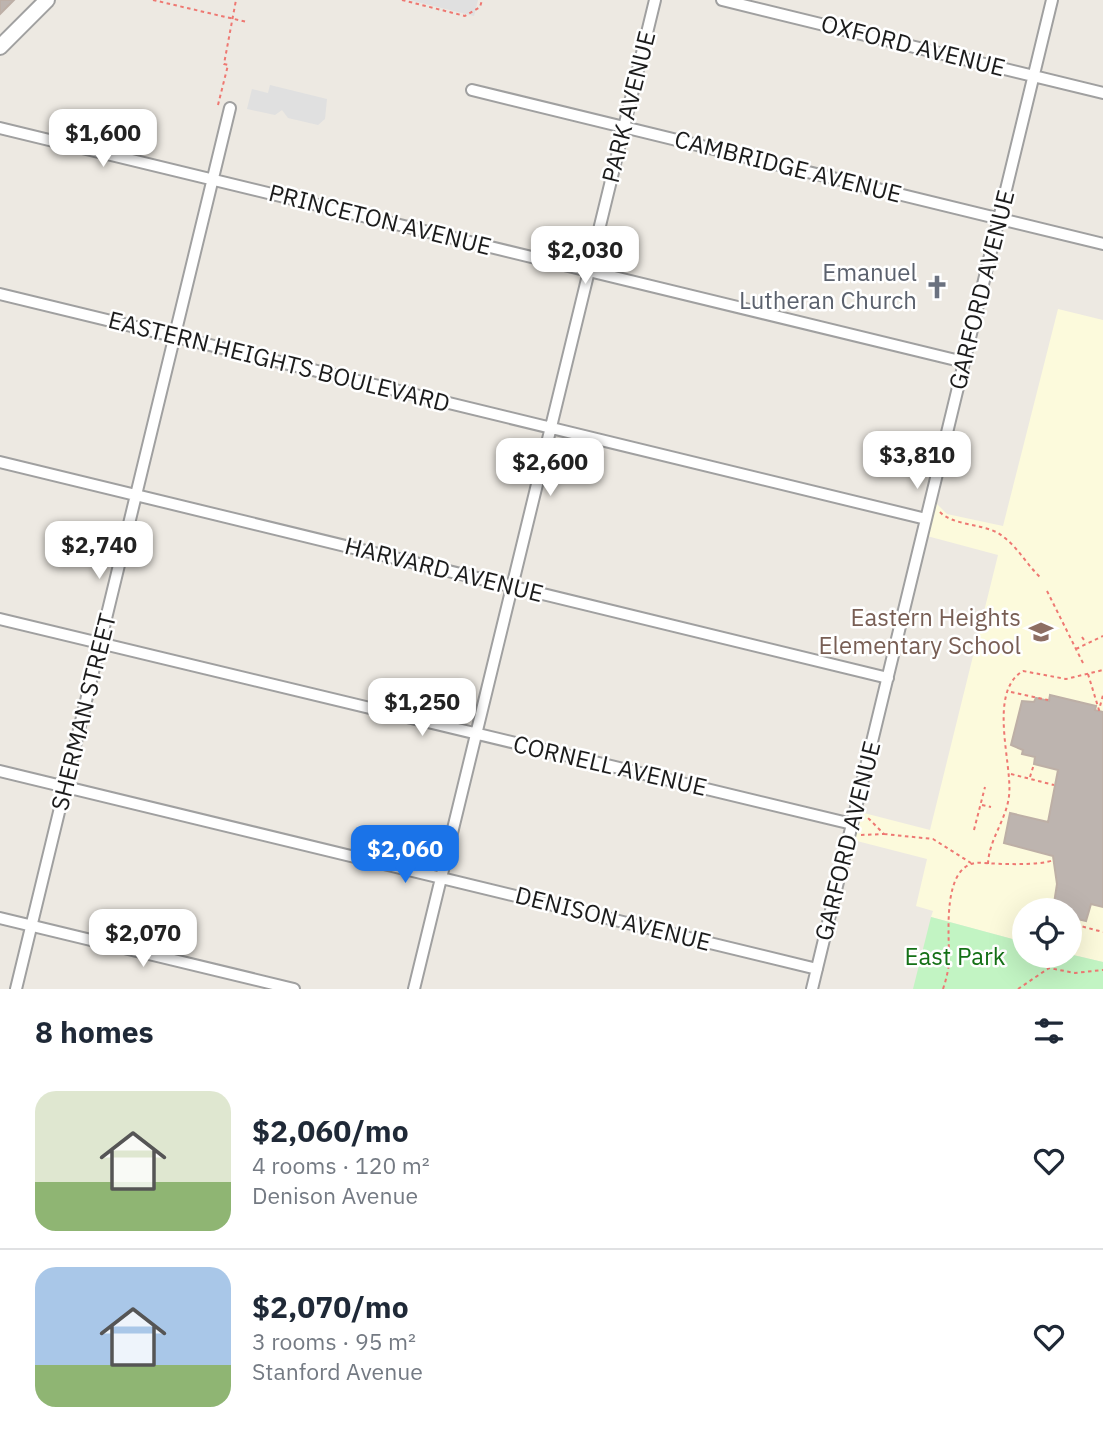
<!DOCTYPE html>
<html lang="en">
<head>
<meta charset="utf-8">
<style>
  body { margin:0; font-family:"IBM Plex Sans",sans-serif; background:#f2f2f3; color:#1f2937; height:100vh; display:flex; flex-direction:column; font-size:26px; white-space:nowrap }
  * { box-sizing:border-box; margin:0 }
  p { font-size:23px; color:#747a83 }
  .icon { flex:none; width:38px; height:38px; fill:none; stroke:currentColor; stroke-width:2; stroke-linecap:round; stroke-linejoin:round }
  .map { position:relative; height:989px; overflow:hidden }
  .sheet { display:flex; flex-direction:column; background:#fff; flex:1 }
  .sheet>* { flex:none }
  .tools { position:absolute; left:1012px; top:898px; display:grid; gap:14px }
  .tools a { display:grid; place-items:center; width:70px; height:70px; border-radius:50%; background:#fff; box-shadow:0 7px 28px #0002; font-size:35px }
  .price { position:absolute; translate:-50% -60px; padding:0 16px; border-radius:14px; background:#fff; color:#222; font-size:23px; line-height:46px; filter:drop-shadow(0 2px 4px #0008) }
  .price::after { content:''; position:absolute; left:50%; top:42px; width:21px; height:16px; margin-left:-10px; background:inherit; clip-path:polygon(0 0,100% 0,50% 100%) }
  .price.on { background:#1a73e8; color:#fff }
  ul { padding:0; list-style:none }
  li { display:flex; align-items:center; gap:21px; height:175px; padding:0 35px }
  li+li { border-top:2px solid #e0e1e3 }
  li span { display:grid; place-items:center; flex:none; width:196px; height:140px; border-radius:21px; color:#555 }
  li>.icon { margin-inline-start:auto }
  span .icon { width:84px; height:84px; fill:#fffc; stroke-width:1 }
  li b { font-size:30px }
  h2 { display:flex; justify-content:space-between; align-items:center; height:84px; padding:0 35px; font-size:30px }
  .map>svg:first-child { display:block }
  .education { fill:#fcfadc }
  .park { fill:#c2f4c3 }
  .parking { fill:#e0e0e0 }
  .building { fill:#bdb4af; stroke:#bdafa6; stroke-width:2 }
  .lines { fill:none; stroke-linecap:round; stroke-linejoin:round }
  .minor-casing { stroke:#a0a0a0; stroke-width:14 }
  .tertiary-casing { stroke:#a0a0a0; stroke-width:18 }
  .path { stroke:#ee7872; stroke-width:2; stroke-dasharray:3.5 3.5; stroke-linecap:butt }
  .minor { stroke:#fff; stroke-width:10 }
  .tertiary { stroke:#fff; stroke-width:14 }
  .labels { text-anchor:middle; stroke-width:5; stroke-linejoin:round; paint-order:stroke }
  .street-label { font-size:24px; fill:#1c1c1c; stroke:#fff }
  .worship-label { font-size:24px; fill:#5b616d; stroke:#fff; text-anchor:end }
  .education-label { font-size:24px; fill:#785e54; stroke:#fff; text-anchor:end }
  .park-label { font-size:24px; fill:#147016; stroke:#fff }
</style>
</head>
<body>
<div class="map">
<svg width="1103" height="989" viewBox="0 0 1103 989">
  <rect width="100%" height="100%" fill="#ede9e2"/>
  <!-- education -->
  <path class="education" d="M1058,309l45,11v642l-34,-8v-44h-45v32l-93,-25 2,-6 -17,-5 11,-47 -74,-19 7,-28 70,18 68,-275 -71,-19 9,-33 11,11 56,12z"/>
  <!-- park -->
  <path class="park" d="M931,917l93,25v14l45,-2 34,8v27h-190z"/>
  <!-- parking -->
  <path class="parking" d="M409,0h69l-4,16z
    M270,85l57,14 -2,20 -7,6 -30,-7 -6,-8 -7,5 -28,-6 5,-20 16,4z"/>
  <!-- building -->
  <path class="building" d="M0,0h14l-14,14z
    M1050,695l46,11 -1,4 8,2v195l-12,-3 -5,17 -17,-4v-7h-16l4,-26 -4,-28 -49,-13 6,-30 38,9 10,-52 -24,-6 1,-7 -13,-3 1,-4 -12,-5 11,-44 12,1 2,-4 13,3z"/>
  <g class="lines">
    <!-- minor casing -->
    <g class="minor-casing">
      <path id="minor" d="M722,0l381,93
        M472,90l631,154
        M0,128l964,234
        M0,294l926,225
        M0,462l888,216
        M0,619l852,205
        M0,771l817,198
        M0,918l294,71
        M16,989l214,-881
        M414,989l241,-989
        M812,989l240,-989"/>
    </g>
    <!-- tertiary casing -->
    <g class="tertiary-casing">
      <path id="tertiary" d="M0,47l47,-47"/>
    </g>
    <!-- path -->
    <path class="path" d="M153,0l94,22
      M402,0l63,16 15,-9 2,-7
      M218,105l10,-40 -4,-1 12,-64
      M940,512c12,13 42,12 58,21 19,12 28,31 42,44
      M1047,591l36,72
      M1082,637l4,6
      M1076,649l27,-13
      M1088,674l11,36 4,-15
      M1011,692l37,8
      M1011,774l43,11
      M1030,777l4,-13
      M982,805l9,2
      M974,830l11,-43
      M884,834l49,5 38,24
      M861,835l23,-1 -18,-18
      M988,864c1,-25 18,-43 21,-68 4,-31 -22,-104 14,-125l43,8 37,-9
      M1069,923l34,9
      M943,989c3,-9 5,-17 6,-26 1,-24 -10,-106 35,-100 14,1 57,3 69,-3
      M1018,989l31,-21 26,5 28,-3"/>
    <!-- minor -->
    <use href="#minor" class="minor"/>
    <!-- tertiary -->
    <use href="#tertiary" class="tertiary"/>
  </g>
  <!-- icons -->
  <defs>
    <g id="church-bare" transform="scale(1.89)"><path d="M-1.2-6h2.4v3.5h3.3v2.4h-3.3V6h-2.4V-.1h-3.3v-2.4h3.3Z" fill="#6b7280" stroke="#fff" stroke-width="2.5" paint-order="stroke"/></g>
    <g id="school-bare" transform="scale(1.89)"><path d="M0-5L7-2L0 1L-7-2ZM-4 1L0 2.5L4 1V4Q0 6-4 4Z" fill="#8d6e63" stroke="#fff" stroke-width="2.5" paint-order="stroke"/></g>
  </defs>
  <g fill-rule="evenodd">
    <use href="#church-bare" x="937" y="287"/>
    <use href="#school-bare" x="1041" y="632"/>
  </g>
  <g class="labels">
    <!-- street labels -->
    <g class="street-label">
      <text transform="translate(913 46) rotate(14)" y="8">OXFORD AVENUE</text>
      <text transform="translate(629 107) rotate(-76)" y="8">PARK AVENUE</text>
      <text transform="translate(788 167) rotate(14)" y="8">CAMBRIDGE AVENUE</text>
      <text transform="translate(380 220) rotate(14)" y="8">PRINCETON AVENUE</text>
      <text transform="translate(982 290) rotate(-76)" y="8">GARFORD AVENUE</text>
      <text transform="translate(279 362) rotate(14)" y="8">EASTERN HEIGHTS BOULEVARD</text>
      <text transform="translate(444 570) rotate(14)" y="8">HARVARD AVENUE</text>
      <text transform="translate(84 712) rotate(-76)" y="8">SHERMAN STREET</text>
      <text transform="translate(610 766) rotate(13)" y="8">CORNELL AVENUE</text>
      <text transform="translate(848 841) rotate(-76)" y="8">GARFORD AVENUE</text>
      <text transform="translate(613 919) rotate(14)" y="8">DENISON AVENUE</text>
    </g>
    <!-- worship labels -->
    <g class="worship-label">
      <text x="917" y="281">Emanuel<tspan x="917" dy="28">Lutheran Church</tspan></text>
    </g>
    <!-- education labels -->
    <g class="education-label">
      <text x="1021" y="626">Eastern Heights<tspan x="1021" dy="28">Elementary School</tspan></text>
    </g>
    <!-- park labels -->
    <g class="park-label">
      <text x="955" y="965">East Park</text>
    </g>
  </g>
</svg>
<div class="tools">
<a><svg class="icon" aria-label="locate" viewBox="0 0 24 24"><circle cx="12" cy="12" r="6"/><path d="M12 2v4M12 18v4M2 12h4M18 12h4"/></svg></a>
</div>
<b class="price" style="left:103px;top:169px">$1,600</b>
<b class="price" style="left:585px;top:286px">$2,030</b>
<b class="price" style="left:917px;top:491px">$3,810</b>
<b class="price" style="left:550px;top:498px">$2,600</b>
<b class="price" style="left:99px;top:581px">$2,740</b>
<b class="price" style="left:422px;top:738px">$1,250</b>
<b class="price on" style="left:405px;top:885px">$2,060</b>
<b class="price" style="left:143px;top:969px">$2,070</b>
</div>
<section class="sheet">
<h2>8 homes<svg class="icon" aria-label="filters" viewBox="0 0 24 24"><path d="M4 7h16M4 17h16"/><circle cx="9" cy="7" r="2"/><circle cx="15" cy="17" r="2"/></svg></h2>
<ul>
<li><span style="background:linear-gradient(#dfe7d0 65%,#8fb573 0)"><svg class="icon" aria-label="home" viewBox="0 0 24 24"><path d="M3 11l9-7 9 7M6 9v11h12V9"/></svg></span><div><b>$2,060/mo</b><p>4 rooms · 120 m²</p><p>Denison Avenue</p></div><svg class="icon" aria-label="heart" viewBox="0 0 24 24"><path d="M12 20l-8-8c-3-5 5-10 8-4 3-6 11-1 8 4z"/></svg></li>
<li><span style="background:linear-gradient(#a9c7e8 70%,#8fb573 0)"><svg class="icon" aria-label="home" viewBox="0 0 24 24"><path d="M3 11l9-7 9 7M6 9v11h12V9"/></svg></span><div><b>$2,070/mo</b><p>3 rooms · 95 m²</p><p>Stanford Avenue</p></div><svg class="icon" aria-label="heart" viewBox="0 0 24 24"><path d="M12 20l-8-8c-3-5 5-10 8-4 3-6 11-1 8 4z"/></svg></li>
</ul>
</section>
</body>
</html>
